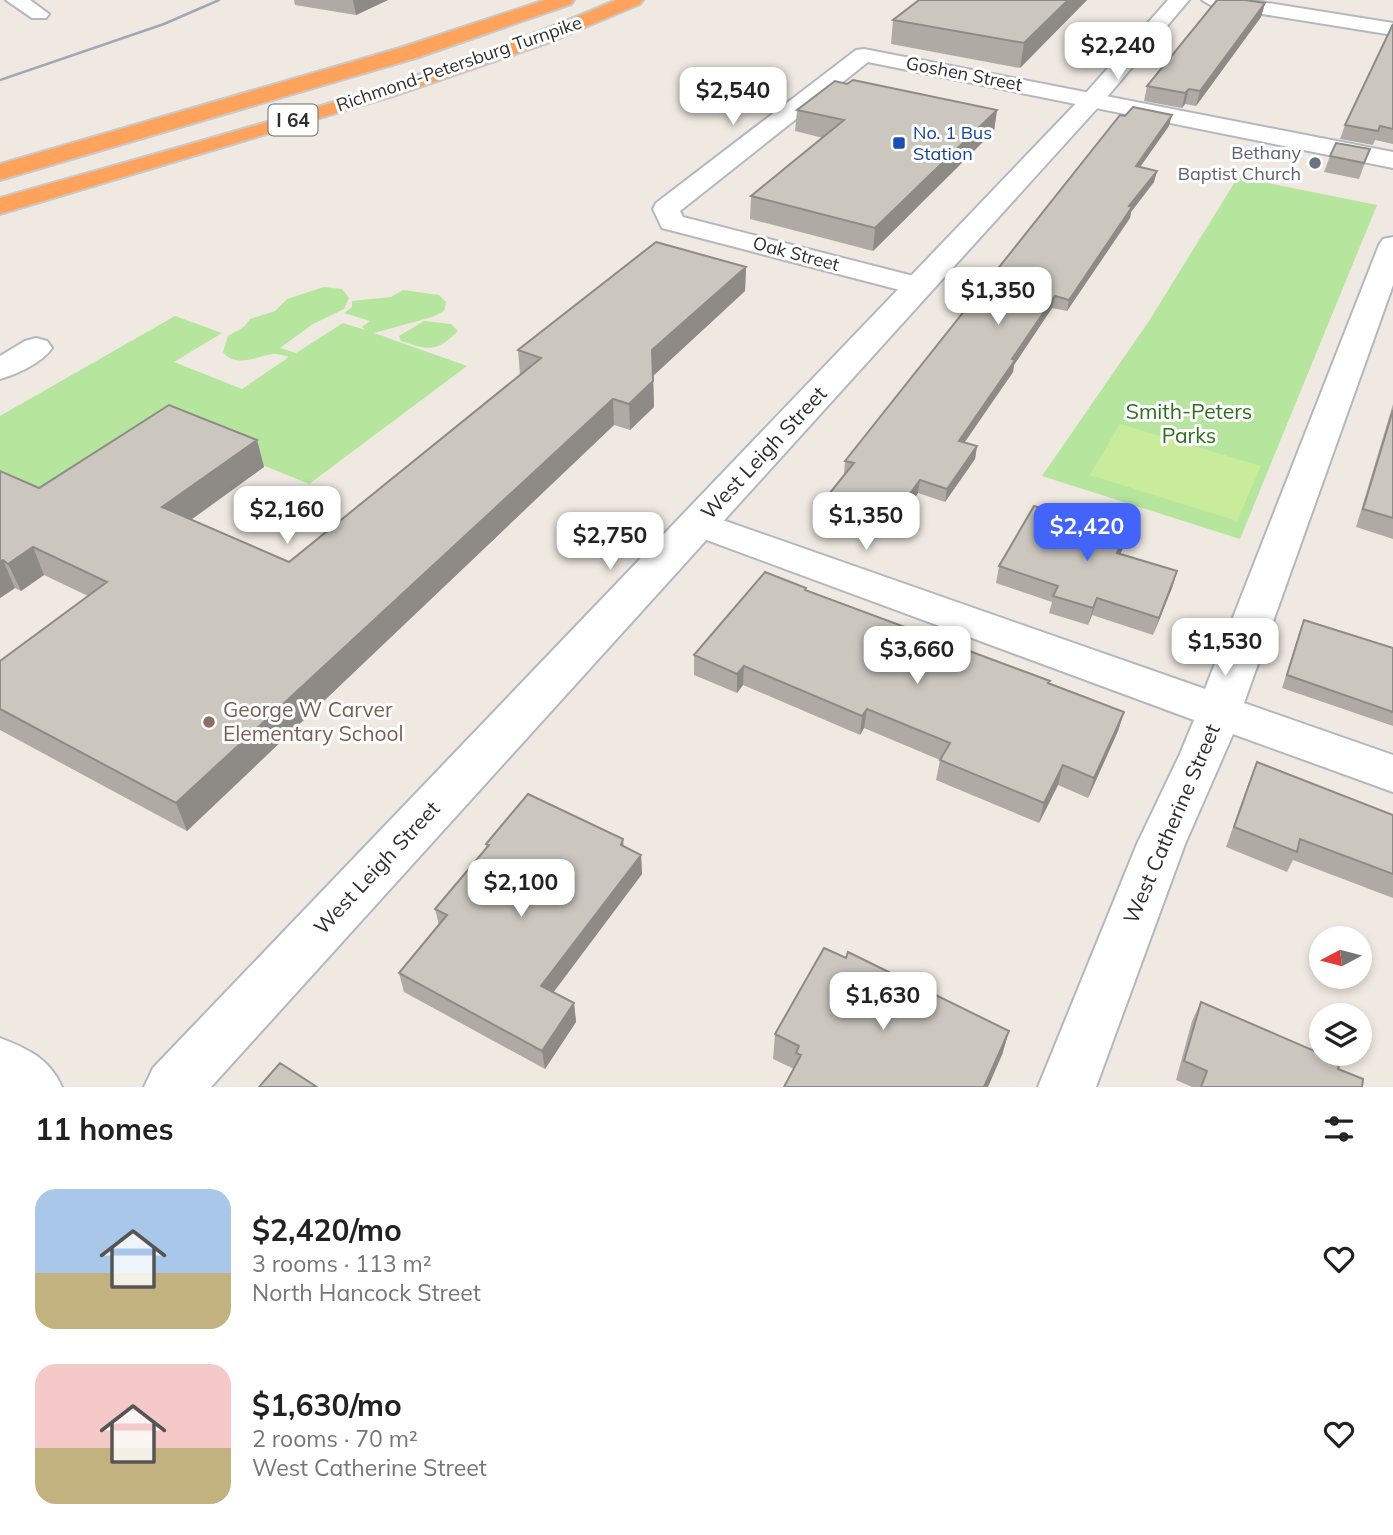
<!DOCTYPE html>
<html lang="en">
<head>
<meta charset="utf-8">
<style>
  body { margin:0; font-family:Mulish,sans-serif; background:#f6f6f6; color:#222; height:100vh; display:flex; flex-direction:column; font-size:26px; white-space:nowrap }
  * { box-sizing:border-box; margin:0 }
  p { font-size:23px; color:#767676 }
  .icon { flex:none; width:38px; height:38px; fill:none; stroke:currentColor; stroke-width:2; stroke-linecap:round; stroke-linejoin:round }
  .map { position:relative; height:1087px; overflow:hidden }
  .drawer { display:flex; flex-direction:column; background:#fff; flex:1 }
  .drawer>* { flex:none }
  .needle { width:46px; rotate:263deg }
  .fabs { position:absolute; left:1309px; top:926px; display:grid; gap:14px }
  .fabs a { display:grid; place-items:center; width:63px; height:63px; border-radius:50%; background:#fff; box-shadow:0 4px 10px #0003; font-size:35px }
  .price { position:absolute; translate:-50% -60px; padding:0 16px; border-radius:14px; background:#fff; color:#222; font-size:23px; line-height:46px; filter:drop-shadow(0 2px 4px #0008) }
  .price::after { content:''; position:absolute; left:50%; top:42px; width:21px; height:16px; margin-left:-10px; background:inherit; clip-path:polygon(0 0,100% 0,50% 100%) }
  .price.on { background:#4264fb; color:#fff }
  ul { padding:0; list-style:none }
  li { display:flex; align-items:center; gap:21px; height:175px; padding:0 35px }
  li span { display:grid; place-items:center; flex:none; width:196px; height:140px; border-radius:21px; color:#555 }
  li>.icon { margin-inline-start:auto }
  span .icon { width:84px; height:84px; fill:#fffc; stroke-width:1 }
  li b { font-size:30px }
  h2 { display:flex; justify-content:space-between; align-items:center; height:84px; padding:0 35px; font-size:30px }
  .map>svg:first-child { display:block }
  .green { fill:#b6e59e }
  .pitch { fill:#c9ec9a }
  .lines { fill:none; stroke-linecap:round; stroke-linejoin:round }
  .street-casing { stroke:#b4b7c1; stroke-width:4 }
  .secondary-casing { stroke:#b4b7c1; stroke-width:4 }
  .highway-casing { stroke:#c9c9c9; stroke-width:4 }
  .street { fill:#fff; fill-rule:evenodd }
  .secondary { fill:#fff; fill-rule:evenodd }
  .highway { fill:#ffa35c; fill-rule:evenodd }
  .rail { stroke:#a3a6b8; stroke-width:2.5 }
  .wall { fill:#afaba4 }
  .shaded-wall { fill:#8e8b86 }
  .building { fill:#cbc7bf; stroke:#8e8b86; stroke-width:2 }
  .transit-dot { fill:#1a4fb4; stroke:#fff; stroke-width:2.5 }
  .worship-dot { fill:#6b7280; stroke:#fff; stroke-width:2.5 }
  .education-dot { fill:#8d6e63; stroke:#fff; stroke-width:2.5 }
  .labels { text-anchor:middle; stroke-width:6; stroke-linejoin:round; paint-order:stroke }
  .far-street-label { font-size:18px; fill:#2e2e2e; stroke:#fff }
  .far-transit-label { font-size:18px; fill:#164399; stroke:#fff; text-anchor:start }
  .far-worship-label { font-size:18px; fill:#5b616d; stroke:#fff; text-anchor:end }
  .shield { fill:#fff; stroke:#6d6d6d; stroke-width:2 }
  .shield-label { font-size:19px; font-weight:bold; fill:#2e2e2e }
  .park-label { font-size:21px; fill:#2c6e1b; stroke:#fff }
  .street-label { font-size:21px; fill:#2e2e2e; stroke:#fff }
  .education-label { font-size:21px; fill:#785e54; stroke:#fff; text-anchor:start }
</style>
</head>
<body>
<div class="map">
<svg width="1393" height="1087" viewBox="0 0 1393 1087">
  <rect width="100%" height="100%" fill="#efe9e1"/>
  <!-- green -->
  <path class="green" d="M1238,177l139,28 -137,334 -198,-63 107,-155z
    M324,287l18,2 7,9 -5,11 -31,15 -33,24 16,5 47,-30 22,7 -3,-3 8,-6 -26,-8 8,-6v-6l39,-4 12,-7 36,5 7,7 -2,9 -12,6 -58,16 93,33 -158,118 -151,-62 -121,77 -37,-18v-65l175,-100 47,17 -48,29 68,27 47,-32c-5,-1 -12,-4 -17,-3 -16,3 -37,14 -49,-2l5,-16 16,-9 6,-8 25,-8 12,-12z
    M424,321l27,3 7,7c-22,22 -29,19 -57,10l-2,-5z"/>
  <!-- pitch -->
  <path class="pitch" d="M1120,424l141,42 -24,55 -147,-46z"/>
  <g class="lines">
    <!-- street casing -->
    <g class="street-casing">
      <path id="street" d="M6,0h24l19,14 -3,4h-14z
        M1202,0h47l144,23v12l-181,-29z
        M864,49l529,103v16l-525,-106 -188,149 3,6 246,63 5,6 -5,6 -10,3 -257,-67 -9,-19 3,-6 200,-153z
        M1393,237v48l-149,418 149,52v37l-160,-58 -48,110 -89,243h-58l99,-243 43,-90 14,-34 -509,-188 -6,-8 6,-8 13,-4 13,4 494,173 174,-444 4,-6z
        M36,338l11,3 5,7c-10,15 -35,26 -52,31v-23l25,-15z
        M0,1038c28,11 49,20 62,49h-62z"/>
    </g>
    <!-- secondary casing -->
    <g class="secondary-casing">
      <path id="secondary" d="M1168,0h21l-88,104 -890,983h-67l9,-19 932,-974z"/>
    </g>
    <!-- highway casing -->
    <g class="highway-casing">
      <path id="highway" d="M545,0h29l-3,4 -152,53 -419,123v-16l403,-117z
        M616,0h27l-3,4 -90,38 -154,53 -396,119v-16c205,-59 421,-113 616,-198z"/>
    </g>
    <!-- street -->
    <use href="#street" class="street"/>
    <!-- secondary -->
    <use href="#secondary" class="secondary"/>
    <!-- highway -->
    <use href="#highway" class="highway"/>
    <!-- rail -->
    <path class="rail" d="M0,80l164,-56 55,-24"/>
  </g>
  <!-- wall -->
  <path class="wall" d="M294,0h94l-32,15 -61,-10z
    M1087,0l-67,68 -129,-24 2,-24z
    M1265,3l-4,14 -65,89 -11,-2 -3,4 -38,-7 3,-15z
    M1393,24v120l-18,-4 -2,5 -33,-6 5,-14z
    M797,110h200l-3,21 -121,120 -123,-32 1,-23 72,-58 -28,-7z
    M1169,126l-29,41 17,4 -3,11 -23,30 -1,6 -63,93 -15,-3 -38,57 -1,7 -48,70 12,4 -2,13 -30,43 -27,-9 -30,41 -64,-22 1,-13 20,-25h-1l1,-13z
    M1370,149l-11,30 -35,-7 6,-16z
    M746,267l-1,24 -92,85 1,31 -24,23 -16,-5 -427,406 -187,-101v-69l88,-65 -44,-21 -23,16 -6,-3 -15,10v-127l39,17 218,-48 7,27 -73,53 98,42 231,-187 -2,-25z
    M1393,404v135l-37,-12z
    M1123,548l-3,6 57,17 -5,17 -19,47 -61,-20 -4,10 -39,-12 3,-11 -56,-19 3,-17z
    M806,591l244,90 -1,2 75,29 -6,19 -30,67 -30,-13 -19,38 -103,-43 4,-20 -76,-32 -4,7 -117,-50 -6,8 -43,-18v-20z
    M1304,620l89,28v78l-111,-38 17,-55z
    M1257,762l136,53v83l-100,-38 -6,12 -61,-25 23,-65z
    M623,839l1,7 17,9 1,19 -89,118 21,11 2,19 -31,47 -141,-77 -5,-19 40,-48 -4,-16 52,-61 -1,-4z
    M846,958l163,73 -7,24 -208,14 -21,-10 2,-25z
    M1201,1002l137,67 24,18h-170l-16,-7 16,-59z"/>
  <!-- shaded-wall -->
  <path class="shaded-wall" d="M353,0h35l-32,15z
    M1068,0h19l-67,68 4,-25z
    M1265,3l-4,14 -65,89 4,-15z
    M1189,89l-4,15 -3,4 3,-15z
    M997,110l-3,21 -121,120 2,-23z
    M1172,115l-3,11 -36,51 3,-11z
    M1157,171l-3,11 -23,30 -1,6 -63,93 2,-11 60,-94z
    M746,267l-1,24 -92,85 1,31 -24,23 -1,-26 23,-54z
    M1055,296l-3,12 -38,57 -1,7 -56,81 2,-12z
    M613,399l1,26 -427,406 -11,-28z
    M257,440l7,27 -93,67 -9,-27z
    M977,446l-2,13 -30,43 2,-13z
    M920,480l-2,13 -30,41 2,-13z
    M1127,531l-4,17 -10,22 4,-17z
    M33,547l11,28 -23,16 -13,-27z
    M3,560l12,28 -15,10v-36z
    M1177,571l-5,17 -19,47 6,-17z
    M1097,598l-5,17 -4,10 5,-17z
    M744,666l-1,19 -6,8v-19z
    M867,709l-3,19 -4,7 2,-19z
    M1124,712l-6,19 -30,67 6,-20z
    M1063,765l-5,20 -19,38 5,-20z
    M641,855l1,19 -98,131 -3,-19z
    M574,1003l2,19 -31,47 -3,-18z
    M1009,1031l-7,24 -14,32h-4z"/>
  <!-- building -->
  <path class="building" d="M919,0h149l-44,43 -131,-23z
    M1217,0h28l20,3 -65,88 -11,-2 -4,4 -38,-7z
    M1393,24v105l-13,-3 -2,5 -33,-6z
    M853,80l144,30 -122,118 -124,-32 93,-76 -47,-10 38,-29 12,3z
    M1133,107l39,8 -36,51 21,5 -28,35 3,1 -63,93 -14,-4 -43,63 3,1 -56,81 18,5 -30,43 -27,-9 -30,41 -65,-22 29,-36 -9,-2 275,-346 5,1z
    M1336,143l34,6 -6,14 -34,-7z
    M656,242l90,25 -94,83 1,31 -24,23 -16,-5 -437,404 -176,-94v-48l107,-79 -74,-35 -25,17 -5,-4 -3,2v-91l39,17 130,-83 88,35 -95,67 127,55 252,-204 -23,-8z
    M1393,410v108l-30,-9z
    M1034,506l55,17 1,-3 37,11 -10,22 60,18 -18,47 -62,-20 -4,10 -40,-12 5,-10 -59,-20z
    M765,572l41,16 -1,2 245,91 -2,2 76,29 -30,66 -31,-13 -19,38 -104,-43 10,-17 -83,-34 -5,7 -118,-50 -7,8 -43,-19z
    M1304,620l89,28v64l-106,-37z
    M1257,762l136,53v59l-93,-35 -3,13 -63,-25z
    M528,794l95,45 -2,6 20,10 -100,131 33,17 -32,48 -143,-78 48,-58 -12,-6 54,-64 -3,-1z
    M824,948l22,10 2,-6 161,79 -25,56h-200l17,-32 -5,-2 3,-7 -24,-12z
    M1201,1002l139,60 -2,7 25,10 -1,8h-161l6,-16 -23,-10z
    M280,1063l37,24h-58z"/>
  <!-- markers -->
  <rect class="transit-dot" x="892" y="136" width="14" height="14" rx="3.5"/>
  <circle class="worship-dot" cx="1315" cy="163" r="7"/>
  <circle class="education-dot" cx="209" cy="722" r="7"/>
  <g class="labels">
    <!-- far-street labels -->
    <g class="far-street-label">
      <text transform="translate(459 64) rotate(-19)" y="6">Richmond-Petersburg Turnpike</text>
      <text transform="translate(964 74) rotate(11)" y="6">Goshen Street</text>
      <text transform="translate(796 254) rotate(15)" y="6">Oak Street</text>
    </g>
    <!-- far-transit labels -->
    <g class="far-transit-label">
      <text x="913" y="139">No. 1 Bus<tspan x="913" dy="21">Station</tspan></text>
    </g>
    <!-- far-worship labels -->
    <g class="far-worship-label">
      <text x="1301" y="159">Bethany<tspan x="1301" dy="21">Baptist Church</tspan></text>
    </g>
    <!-- shield labels -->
    <rect class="shield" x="268.5" y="104.5" width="49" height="31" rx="5"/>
    <g class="shield-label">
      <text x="293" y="127">I 64</text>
    </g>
    <!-- park labels -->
    <g class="park-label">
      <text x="1189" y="419">Smith-Peters<tspan x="1189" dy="24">Parks</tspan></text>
    </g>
    <!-- street labels -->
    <g class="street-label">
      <text transform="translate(764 453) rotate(-47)" y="7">West Leigh Street</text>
      <text transform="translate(1172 824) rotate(-67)" y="7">West Catherine Street</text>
      <text transform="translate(377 868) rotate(-47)" y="7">West Leigh Street</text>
    </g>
    <!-- education labels -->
    <g class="education-label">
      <text x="223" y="717">George W Carver<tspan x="223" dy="24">Elementary School</tspan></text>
    </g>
  </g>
</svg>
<div class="fabs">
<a><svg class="needle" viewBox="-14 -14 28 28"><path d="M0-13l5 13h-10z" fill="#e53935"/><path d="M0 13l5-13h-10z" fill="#767676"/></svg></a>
<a><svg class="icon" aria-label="layers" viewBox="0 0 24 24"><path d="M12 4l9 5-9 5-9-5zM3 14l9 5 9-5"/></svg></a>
</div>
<b class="price" style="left:1118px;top:82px">$2,240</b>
<b class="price" style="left:733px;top:127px">$2,540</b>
<b class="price" style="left:998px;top:327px">$1,350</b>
<b class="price" style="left:287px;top:546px">$2,160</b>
<b class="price" style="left:866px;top:552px">$1,350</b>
<b class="price on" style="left:1087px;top:563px">$2,420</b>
<b class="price" style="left:610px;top:572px">$2,750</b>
<b class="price" style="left:1225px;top:678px">$1,530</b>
<b class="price" style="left:917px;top:686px">$3,660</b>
<b class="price" style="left:521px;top:919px">$2,100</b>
<b class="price" style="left:883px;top:1032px">$1,630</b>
</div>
<section class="drawer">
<h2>11 homes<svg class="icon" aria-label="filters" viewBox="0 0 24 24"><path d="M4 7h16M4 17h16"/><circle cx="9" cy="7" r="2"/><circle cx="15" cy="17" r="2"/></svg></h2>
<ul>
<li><span style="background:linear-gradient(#a9c7e8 60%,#c2b280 0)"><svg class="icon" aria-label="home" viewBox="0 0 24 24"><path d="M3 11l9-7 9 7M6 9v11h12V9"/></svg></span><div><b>$2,420/mo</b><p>3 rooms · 113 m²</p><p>North Hancock Street</p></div><svg class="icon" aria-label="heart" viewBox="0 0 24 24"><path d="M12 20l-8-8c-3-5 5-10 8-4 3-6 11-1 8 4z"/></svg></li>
<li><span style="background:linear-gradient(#f6c9c9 60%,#c2b280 0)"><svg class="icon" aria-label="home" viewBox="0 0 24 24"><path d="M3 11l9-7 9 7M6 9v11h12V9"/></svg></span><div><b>$1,630/mo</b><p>2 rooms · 70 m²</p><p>West Catherine Street</p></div><svg class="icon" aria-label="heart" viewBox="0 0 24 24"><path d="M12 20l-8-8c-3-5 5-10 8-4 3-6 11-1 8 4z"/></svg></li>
</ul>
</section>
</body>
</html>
